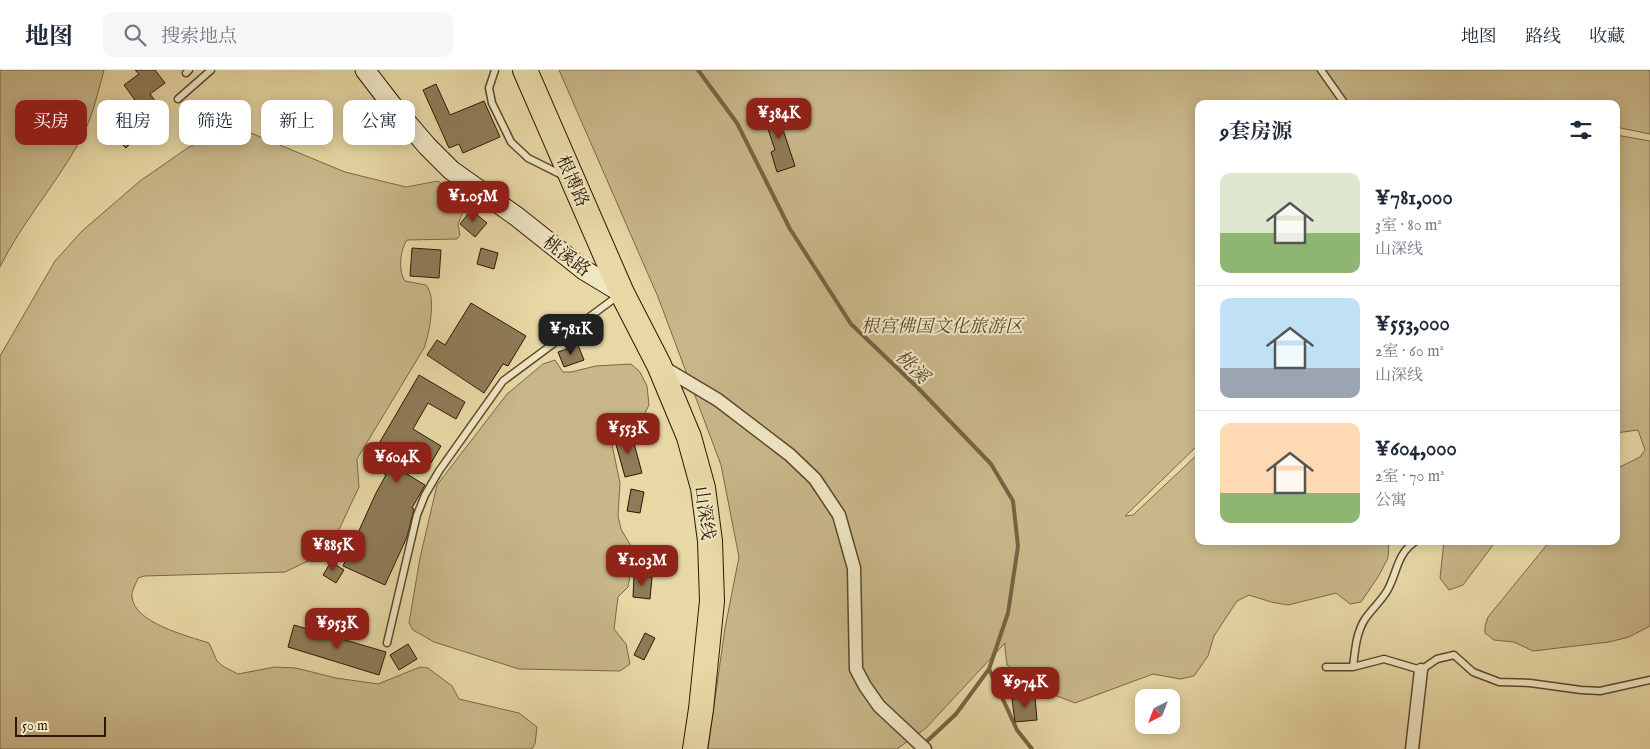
<!DOCTYPE html>
<html lang="zh">
<head>
<meta charset="utf-8">
<style>
  body { margin:0; font-family:"IM FELL English","Noto Serif SC",serif; background:#f6f6f7; color:#1f2937; height:100vh; display:flex; flex-direction:column; font-size:19px; white-space:nowrap }
  * { box-sizing:border-box; margin:0 }
  p { font-size:16px; color:#747a83 }
  .icon { flex:none; width:28px; height:28px; fill:none; stroke:currentColor; stroke-width:2; stroke-linecap:round; stroke-linejoin:round }
  .map { position:relative; flex:1; overflow:hidden }
  .sheet { position:absolute; left:1195px; top:30px; width:425px; height:445px; display:flex; flex-direction:column; background:#fff; border-radius:10px; box-shadow:0 2px 12px #0003 }
  .sheet>* { flex:none }
  .hud { position:absolute; left:15px; top:30px; width:475px; height:45px; display:flex; gap:10px }
  .needle { width:32px; rotate:222deg }
  .tools { position:absolute; left:1135px; top:619px; display:grid; gap:10px }
  .tools a { display:grid; place-items:center; width:45px; height:45px; border-radius:10px; background:#fff; box-shadow:0 2px 12px #0003; font-size:25px }
  .scale { position:absolute; left:15px; bottom:12px; width:91px; box-sizing:border-box; padding-left:5px; border:2px solid #2e1702; border-top:0; font-size:14px; line-height:18px; white-space:nowrap; color:#2e1702; -webkit-text-stroke:4px #efe6c4; paint-order:stroke }
  .price { position:absolute; translate:-50% -42px; padding:0 11px; border-radius:10px; background:#8f2418; color:#fff; font-size:16px; line-height:32px; filter:drop-shadow(0 1px 2px #0008) }
  .price::after { content:''; position:absolute; left:50%; top:30px; width:15px; height:11px; margin-left:-8px; background:inherit; clip-path:polygon(0 0,100% 0,50% 100%) }
  .price.on { background:#222; color:#fff }
  ul { padding:0; list-style:none }
  li { display:flex; align-items:center; gap:15px; height:125px; padding:0 25px }
  li+li { border-top:1px solid #e0e1e3 }
  li span { display:grid; place-items:center; flex:none; width:140px; height:100px; border-radius:10px; color:#555 }
  li>.icon { margin-inline-start:auto }
  span .icon { width:60px; height:60px; fill:#fffc; stroke-width:1 }
  li b { font-size:21px }
  h2 { display:flex; justify-content:space-between; align-items:center; height:60px; padding:0 25px; font-size:21px }
  .tag { padding:0 18px; border-radius:10px; background:#fff; box-shadow:0 2px 12px #0003; font-size:18px; line-height:45px }
  .tag.on { background:#8f2418; color:#fff }
  header { display:flex; align-items:center; gap:30px; box-sizing:border-box; height:70px; padding:0 25px; background:#fff; border-bottom:1px solid #e0e1e3 }
  header strong { font-size:24px }
  nav { display:flex; gap:28px; margin-inline-start:auto; font-size:18px }
  .search { width:350px; height:45px; background:#f6f6f7; display:flex; align-items:center; gap:12px; box-sizing:border-box; padding:0 18px; border-radius:10px; color:#747a83; font-size:19px }
  .map>svg:first-child { display:block }
  .green { fill:#c8b789; stroke:#7b6746 }
  .lines { fill:none; stroke-linecap:round; stroke-linejoin:round }
  .stream { stroke:#776343; stroke-width:4 }
  .building { fill:#8e7b57; stroke:#2e1702 }
  .lane-casing { stroke:#5c472b; stroke-width:9 }
  .street-casing { stroke:#5c472b; stroke-width:15 }
  .secondary-casing { stroke:#2e1702; stroke-width:21 }
  .highway-casing { stroke:#2e1702; stroke-width:26 }
  .lane { stroke:#efe6c4; stroke-width:6 }
  .street { stroke:#efe6c4; stroke-width:12 }
  .secondary { stroke:#efe6c4; stroke-width:19 }
  .highway { stroke:#e7d8a5; stroke-width:24 }
  .labels { text-anchor:middle; stroke-width:4; stroke-linejoin:round; paint-order:stroke }
  .street-label { font-size:18px; fill:#2e1702; stroke:#efe6c4 }
  .park-label { font-size:18px; font-style:italic; fill:#5c472a; stroke:#efe6c4 }
  .water-label { font-size:19px; font-style:italic; fill:#5f4a2d; stroke:#efe6c4 }
</style>
</head>
<body>
<header>
<strong>地图</strong>
<div class="search"><svg class="icon" aria-label="search" viewBox="0 0 24 24"><circle cx="10" cy="10" r="6"/><path d="M15 15l6 6"/></svg>搜索地点</div>
<nav><a>地图</a><a>路线</a><a>收藏</a></nav>
</header>
<div class="map">
<svg width="1650" height="679" viewBox="0 0 1650 679">
  <rect width="100%" height="100%" fill="#e7d8a5"/>
  <filter id="stains"><feTurbulence type="fractalNoise" baseFrequency=".004" numOctaves="4"/><feColorMatrix values="0 0 0 0 .2 0 0 0 0 .09 0 0 0 0 .02 0 0 0 .5 -.17"/></filter>
  <radialGradient id="worn" r=".72"><stop offset=".6" stop-color="#630" stop-opacity="0"/><stop offset="1" stop-color="#630" stop-opacity=".3"/></radialGradient>
  <!-- green -->
  <path class="green" d="M0,0h104c-7,26 -13,53 -27,76 -24,42 -56,78 -77,121z
    M559,0h1091v64l-34,-7v-23h-417v340l-74,72 8,-1 66,-62v88h190l-1,17 -10,19 -17,25 -11,2 -14,-11 -48,12 -17,-3 -22,-7 -12,6 -23,35 -6,20 -14,20 -14,3 -27,-5 -78,29 -41,-16 -27,-22 -2,-16v-6l-79,85 -29,21h-189l17,-121 14,-71 -18,-92 -63,-168z
    M234,56l111,46 61,15 32,-6 29,21 -9,22 2,11 -3,4 -50,1c-7,9 -9,32 -2,41l21,4c11,11 3,50 -2,63l-67,111 2,28 -30,64 -44,21 -141,4 -6,2c-2,6 -7,13 -6,19 2,26 56,39 77,46l8,18 7,6 14,7 37,-7 21,1 40,10 42,6 42,-17 8,1 24,18 7,13 60,14 18,14 -2,17 -3,5h-532v-393l55,-95 27,-30 58,-50 49,-34z
    M1616,65l34,6v485l-21,11 -20,5 -76,9 -19,-9 -20,-2 -9,-7v-7l3,-9 62,-76h66v-72l24,-12 5,-7 -7,-20 -22,3z
    M555,290l8,12h8l25,-6 35,-2 9,8 7,14 2,19 -11,22 -24,9 -3,4 9,43 -2,33 3,13 13,22 -6,36 -10,10 -4,32 12,15 4,20 -10,7 -101,-2 -85,-27 -21,-12 -4,-7 11,-65 17,-73 70,-91 36,-30z
    M1444,471h52l-33,44 -14,5 -9,-12z"/>
  <g class="lines">
    <!-- stream -->
    <path class="stream" d="M698,0l39,53 53,106 61,95 67,64 73,76 22,37 5,45 -10,67 -19,56 -33,45 -32,30
      M989,599l28,61 15,19"/>
  </g>
  <!-- building -->
  <path class="building" d="M135,0h20l10,13 -15,11 9,12 -13,9 -22,-30 15,-11z
    M436,14l14,31 34,-14 16,36 -37,16 -4,-9 -10,4 -26,-58z
    M781,38l6,20 -4,2 12,36 -18,6 -6,-20 4,-2 -12,-36z
    M200,39l17,17 -13,13 -17,-17z
    M122,48l17,16 -13,14 -17,-16z
    M471,140l16,13 -12,14 -15,-13z
    M412,178l29,2 -2,28 -29,-2z
    M481,178l17,5 -4,16 -17,-5z
    M471,233l55,33 -18,30 -5,-2 -19,29 -57,-38 10,-15 8,5z
    M578,275l6,15 -20,7 -6,-15z
    M419,305l46,27 -9,17 -28,-16 -15,26 28,17 -10,17 -28,-17 -11,19 33,20 -13,23 2,1 -7,28 -22,48 -42,-19 33,-73 10,-18 -19,-11z
    M631,362l11,41 -17,4 -11,-40z
    M631,419l13,3 -4,21 -13,-2z
    M648,481h15v25h-15z
    M331,492l13,8 -8,13 -13,-8z
    M634,506l18,1 -2,22 -17,-2z
    M294,555l92,27 -7,23 -91,-28z
    M645,563l10,5 -11,22 -10,-5z
    M408,574l9,15 -18,11 -9,-15z
    M1035,627l2,23 -22,2 -3,-23z"/>
  <g class="lines">
    <!-- lane casing -->
    <g class="lane-casing">
      <path id="lane" d="M495,0l-6,18 3,15 19,39 17,16 36,18
        M1321,0l24,34
        M186,3l3,-3
        M178,29l33,-29
        M387,573l30,-128 8,-20 14,-24 64,-90 116,-86
        M1326,597h27l31,-8 37,11 16,-11 17,-4 19,17 26,10 31,1 51,7 19,1 50,-11
        M1353,597c2,-16 3,-34 12,-48 7,-10 16,-18 22,-28 11,-19 9,-37 29,-50"/>
    </g>
    <!-- street casing -->
    <g class="street-casing">
      <path id="street" d="M661,296l57,34 72,55 25,24 24,36 15,53 2,101 9,17 14,20 46,43
        M1412,679l9,-79"/>
    </g>
    <!-- secondary casing -->
    <g class="secondary-casing">
      <path id="secondary" d="M365,0l27,35 35,41 24,24 65,46 68,54 38,23"/>
    </g>
    <!-- highway casing -->
    <g class="highway-casing">
      <path id="highway" d="M525,0l97,223 37,72 30,72 14,51 7,53 2,60 -11,108 -6,40"/>
    </g>
    <!-- lane -->
    <use href="#lane" class="lane"/>
    <!-- street -->
    <use href="#street" class="street"/>
    <!-- secondary -->
    <use href="#secondary" class="secondary"/>
    <!-- highway -->
    <use href="#highway" class="highway"/>
  </g>
  <g class="labels">
    <!-- street labels -->
    <g class="street-label">
      <text transform="translate(573 111) rotate(66)" y="6">根博路</text>
      <text transform="translate(567 186) rotate(37)" y="6">桃溪路</text>
      <text transform="translate(705 443) rotate(82)" y="6">山深线</text>
    </g>
    <!-- park labels -->
    <g class="park-label">
      <text x="942" y="262">根宫佛国文化旅游区</text>
    </g>
    <!-- water labels -->
    <g class="water-label">
      <text transform="translate(913 296) rotate(45)" y="7">桃溪</text>
    </g>
  </g>
  <rect width="100%" height="100%" filter="url(#stains)"/>
  <rect width="100%" height="100%" fill="url(#worn)"/>
</svg>
<div class="tools">
<a><svg class="needle" viewBox="-14 -14 28 28"><path d="M0-13l5 13h-10z" fill="#e53935"/><path d="M0 13l5-13h-10z" fill="#747a83"/></svg></a>
</div>
<div class="scale">50 m</div>
<b class="price" style="left:779px;top:70px">¥384K</b>
<b class="price" style="left:473px;top:153px">¥1.05M</b>
<b class="price on" style="left:571px;top:286px">¥781K</b>
<b class="price" style="left:628px;top:385px">¥553K</b>
<b class="price" style="left:397px;top:414px">¥604K</b>
<b class="price" style="left:333px;top:502px">¥885K</b>
<b class="price" style="left:642px;top:517px">¥1.03M</b>
<b class="price" style="left:337px;top:580px">¥953K</b>
<b class="price" style="left:1025px;top:639px">¥974K</b>
<div class="hud">
<a class="tag on">买房</a>
<a class="tag">租房</a>
<a class="tag">筛选</a>
<a class="tag">新上</a>
<a class="tag">公寓</a>
</div>
<section class="sheet">
<h2>9套房源<svg class="icon" aria-label="filters" viewBox="0 0 24 24"><path d="M4 7h16M4 17h16"/><circle cx="9" cy="7" r="2"/><circle cx="15" cy="17" r="2"/></svg></h2>
<ul>
<li><span style="background:linear-gradient(#dfe7d0 60%,#8fb573 0)"><svg class="icon" aria-label="home" viewBox="0 0 24 24"><path d="M3 11l9-7 9 7M6 9v11h12V9"/></svg></span><div><b>¥781,000</b><p>3室 · 80 m²</p><p>山深线</p></div></li>
<li><span style="background:linear-gradient(#bfe0f5 70%,#9aa5b1 0)"><svg class="icon" aria-label="home" viewBox="0 0 24 24"><path d="M3 11l9-7 9 7M6 9v11h12V9"/></svg></span><div><b>¥553,000</b><p>2室 · 60 m²</p><p>山深线</p></div></li>
<li><span style="background:linear-gradient(#ffd9b3 70%,#8fb573 0)"><svg class="icon" aria-label="home" viewBox="0 0 24 24"><path d="M3 11l9-7 9 7M6 9v11h12V9"/></svg></span><div><b>¥604,000</b><p>2室 · 70 m²</p><p>公寓</p></div></li>
</ul>
</section>
</div>
</body>
</html>
